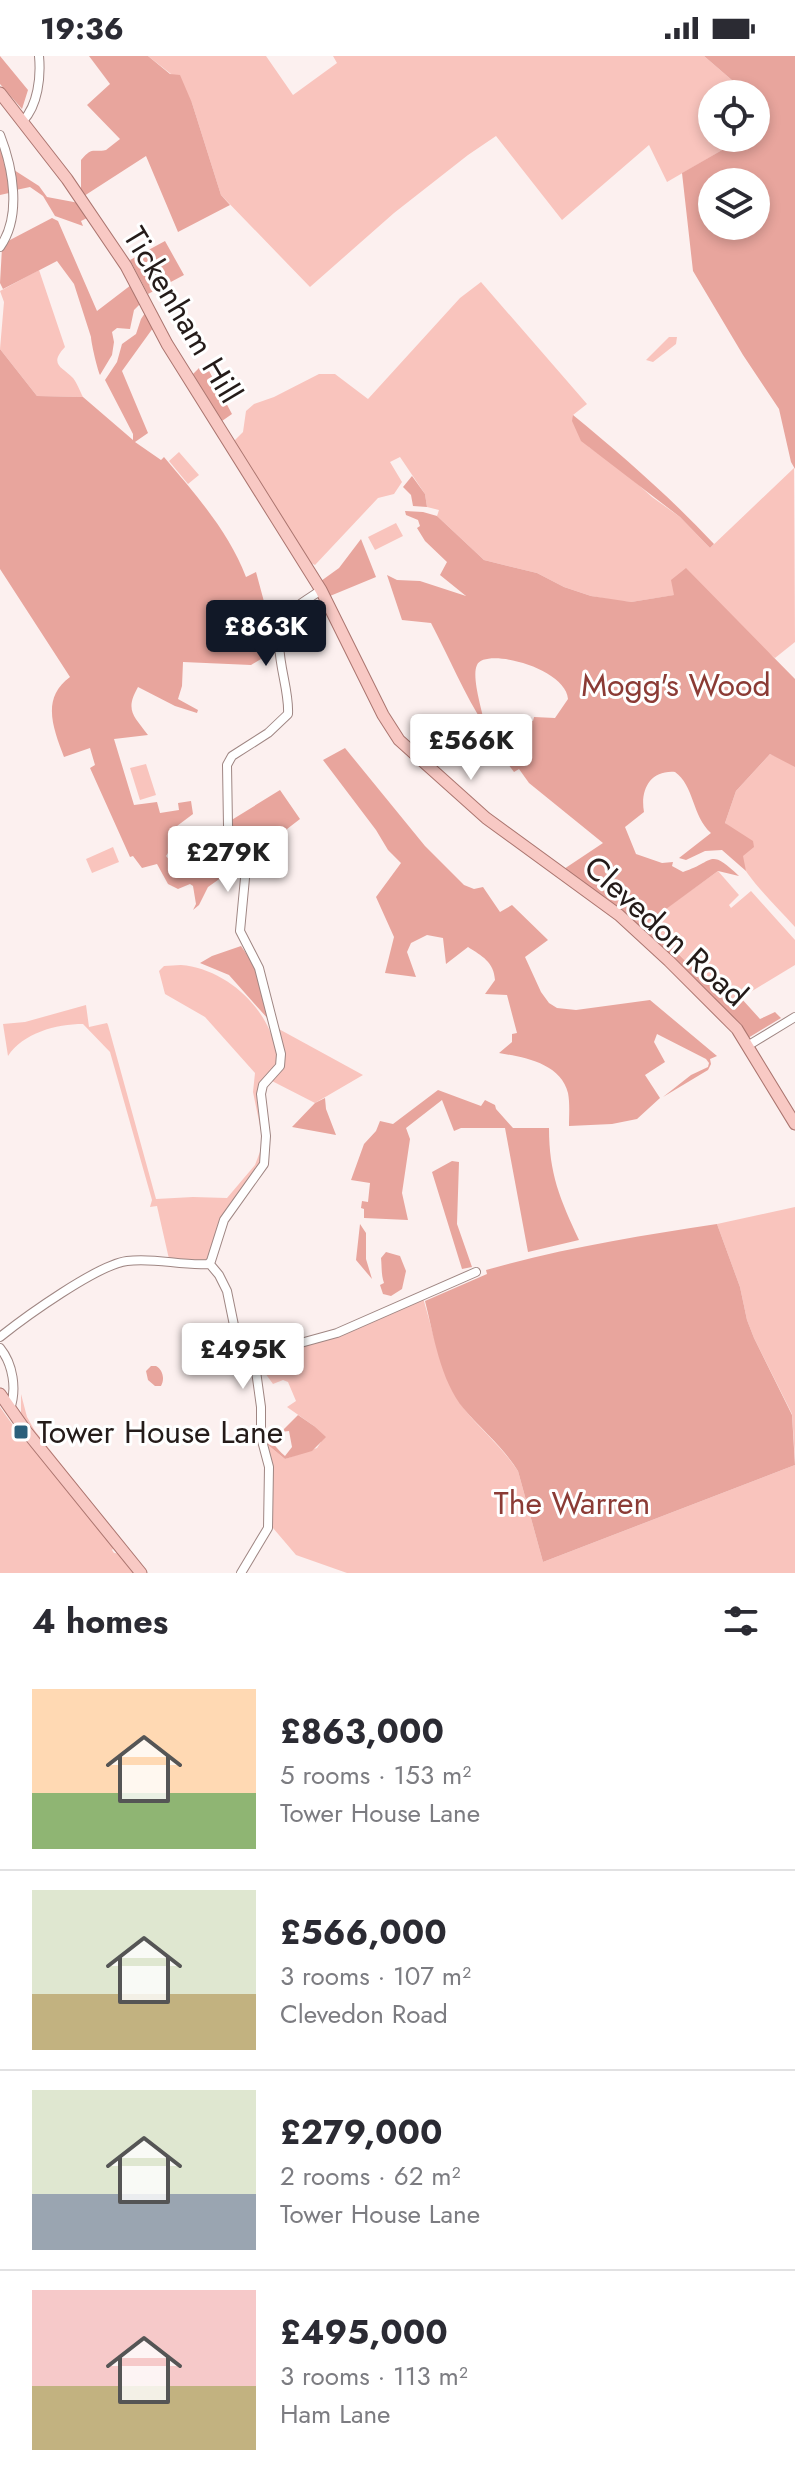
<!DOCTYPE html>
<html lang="en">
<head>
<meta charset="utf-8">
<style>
  body { margin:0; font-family:Jost,sans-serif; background:#f2f2f3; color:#2b2b33; height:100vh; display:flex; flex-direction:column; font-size:30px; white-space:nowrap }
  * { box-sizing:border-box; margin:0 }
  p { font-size:26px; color:#7c7c81 }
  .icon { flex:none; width:44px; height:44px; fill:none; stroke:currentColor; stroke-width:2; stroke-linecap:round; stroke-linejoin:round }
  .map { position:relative; height:1517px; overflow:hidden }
  .drawer { display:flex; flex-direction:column; background:#fff; flex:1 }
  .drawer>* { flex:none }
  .fabs { position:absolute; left:698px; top:24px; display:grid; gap:16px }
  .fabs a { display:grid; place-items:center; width:72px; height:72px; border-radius:50%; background:#fff; box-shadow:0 4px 12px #0003; font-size:40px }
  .price { position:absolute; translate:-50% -68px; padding:0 18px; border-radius:8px; background:#fff; color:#222; font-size:26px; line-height:52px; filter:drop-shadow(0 2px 4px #0008) }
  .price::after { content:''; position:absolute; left:50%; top:48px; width:24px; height:18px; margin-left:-12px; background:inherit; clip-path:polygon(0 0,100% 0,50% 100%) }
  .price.on { background:#111827; color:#fff }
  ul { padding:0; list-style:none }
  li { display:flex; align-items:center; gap:24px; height:200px; padding:0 32px }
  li+li { border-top:2px solid #e1e1e2 }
  li span { display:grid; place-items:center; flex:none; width:224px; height:160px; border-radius:0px; color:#555 }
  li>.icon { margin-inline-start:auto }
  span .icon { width:96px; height:96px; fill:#fffc; stroke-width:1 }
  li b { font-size:34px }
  h2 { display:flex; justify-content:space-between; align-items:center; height:96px; padding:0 32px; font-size:34px }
  .status { display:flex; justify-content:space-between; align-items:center; height:56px; padding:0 40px; background:#fff; direction:ltr }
  .status svg { height:22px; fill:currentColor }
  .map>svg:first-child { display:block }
  .green { fill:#f9c4bd }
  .forest { fill:#e8a59d; fill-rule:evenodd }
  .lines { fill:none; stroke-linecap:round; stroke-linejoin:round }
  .minor-casing { stroke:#9f8683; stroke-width:10 }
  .major-casing { stroke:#ab756f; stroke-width:13 }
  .minor { stroke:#fff; stroke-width:8 }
  .major { stroke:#f8c9c4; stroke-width:11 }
  .poi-dot { fill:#2b5f7b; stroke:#fff; stroke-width:3 }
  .labels { text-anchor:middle; stroke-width:6; stroke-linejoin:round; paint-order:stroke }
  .street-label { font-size:32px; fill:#241b19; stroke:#fff }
  .park-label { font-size:32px; fill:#8b3b35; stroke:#fff }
  .poi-label { font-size:32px; fill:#241b19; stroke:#fff; text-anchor:start }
</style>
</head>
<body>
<div class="status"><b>19:36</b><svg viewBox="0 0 49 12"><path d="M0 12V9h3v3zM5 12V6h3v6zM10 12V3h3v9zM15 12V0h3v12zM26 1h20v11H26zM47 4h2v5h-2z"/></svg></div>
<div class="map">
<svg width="795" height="1517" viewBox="0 0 795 1517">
  <rect width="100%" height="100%" fill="#fcf0ef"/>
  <!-- green -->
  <path class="green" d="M148,0h118l27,39 44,-32 -4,-7h371l44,38h-36v44h31l-76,44 -18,-37 -87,75 -66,-84 -28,19 -74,58 -84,74 -89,-92 -29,-92 -21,-29z
    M39,214l26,77c-17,18 -2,20 8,31 4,5 7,13 10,19l-46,-1 -37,-47 4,-47 -4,-11z
    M481,226l106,122 -14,11 16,32 32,22 31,28 28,20 30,31 84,-80 1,174 -20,16 -13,-10 -87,-53 -44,7 -13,-1 -27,-5 -27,-9 -27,-14 -53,-13 -47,-44 2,-6 -12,-3 -2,-13 -25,-37 -10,5 12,20 -8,12 -16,4 -63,67 -4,-2 -76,-119v-4l8,-8 3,-21 8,-7 20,-7 45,-23h16l33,25 92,-101z
    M669,281h8l-1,7 -23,18 -7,-2z
    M179,396l20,23 -11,9 -19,-23z
    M396,467l7,13 -28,14 -7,-13z
    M770,698l25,10v163c-15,-17 -33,-34 -47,-53 -11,-15 -4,-35 -23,-51l11,-32z
    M146,708l10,31 -16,5 -10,-32z
    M113,791l6,15 -27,11 -6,-14z
    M718,815l21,24 -10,10 2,3 20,-17 44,49v25l-66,40 -82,-83z
    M181,909c48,4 95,49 96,98l-15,18v82l-30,41 -24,58 -39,-3 -12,-53 -7,1 2,-7 -42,-148 -27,-28c-27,0 -60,9 -75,32l-5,-32 22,-2 61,-17 3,22 18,-4 1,2 48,174 37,-2 34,1 28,-33 6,-16v-18l-8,-39 2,-19 -50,-56 -40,-23 -6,-23 5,-5z
    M277,972l86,47 -48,28 -45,-23 11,-11z
    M795,1151v251l-3,-44 -38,-76 -7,-18 -7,-33 -23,-63z
    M423,1242c10,33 21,86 42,112 17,21 38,38 53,61l25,91 252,-97v108h-448l-51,-18 -23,-27v-56l-5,-27 17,14 32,-11 4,-6 -7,-16 -27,-19 9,-6 -8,-19 -5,-2 -10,4 -16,-22z
    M21,1338l6,23 8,14 84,106 -86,-103 -12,-19z
    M0,1351l19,27 38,40 58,72 -3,4 2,3 8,1 14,19h-136z"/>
  <!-- forest -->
  <path class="forest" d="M0,0l28,34 -6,19 -22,-25z
    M89,0h59l22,18 10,1 12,28 29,92 9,10 -52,27 -32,-76 -62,40 -3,-6v-30c12,-14 11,-7 25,-10l14,-11 -33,-34 23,-21z
    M704,0h91v413l-4,-7 -12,-53 -36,-54 -50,-84 -11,-98 61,-35h13v-7l11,-7 -11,-23v-7h-8zM712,126h44v44h-44z
    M0,90l7,20 2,27 -9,2z
    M14,114l25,16 8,11 32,6 10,14 -8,4 2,5 -28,-10 -12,-20 -13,-9 -14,3z
    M52,162l6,3 39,90 34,-26 9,19 -6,6 -4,19 -13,-1 -5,4 2,10 -2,13 -12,20c-3,-7 -9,-33 -9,-38l-17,-53 -17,-23 -54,28 -3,-6 2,-35 8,-8z
    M165,185l19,34 -36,19 -18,-34z
    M145,257l8,15 -31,43 26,62 -13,9 26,18 3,-3c32,38 65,75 82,120l10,-5 10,37 10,18 -15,32 -10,6 -68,-3 -1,24 -4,13 20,11 -1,3 -22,-7 -37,-19c-13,23 -5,28 10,48l-34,4 20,66 23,-3 3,11 19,-3 -1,-7 13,-2 2,13 -20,15 4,16 18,-3 -7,8 -20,3 -2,3 16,19 46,-18 -2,-6 6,-3 7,17 -31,22 -9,18 -6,5 3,-6 -3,-18 -3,-2 -12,5 -10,-5 -11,-20 -15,4 -9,-12 -3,1 -40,-89 5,-3 -5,-17 -26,9c-11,-29 -23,-59 6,-80l-70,-108v-220l37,47 46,1 50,43v-6l-28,-54 12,-18 5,-18 14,-10 5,-15z
    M199,312l9,1 24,45 -10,7 -29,-47z
    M573,359c50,41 97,82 141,129l-4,4 -30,-31 -99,-76 -9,-20z
    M412,420l13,18 2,13 -14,-1 -2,-11 -8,-8z
    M405,455l18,1 14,4 47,44 53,13 27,14 27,9 40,6 43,-7 -3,-15 15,-12 109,111v88l-25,-13 -34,37 -11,32 28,18 1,6 -11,9 3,15 -24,-21 -17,1 -19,9 -7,-2 32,-25c-19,-17 -17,-48 -36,-61 -25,-2 -35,18 -31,40l-19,15 11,27 26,9 11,-1 -1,4 11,6c32,-10 25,-25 56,4l-21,-5 -71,52 82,81 12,-6 19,21 15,-7 6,6 -33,20 -184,-169 39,-26 -74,-60 -10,-14 -5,3 -17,-23 4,-2 10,-20 22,-6 1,-4 21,1 13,-19c-2,-31 -83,-52 -91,-34 -6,12 6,48 8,61 -21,-32 -36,-69 -54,-103l-29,-3 -15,-45 10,5 23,1 46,15 -26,-21 7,-13 -22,-21 -8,-13 3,-2 -2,-6 -12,-5z
    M361,483l15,38 -46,19 -9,-15 18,-13z
    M345,692l80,98 39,39 10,4 9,-2 17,25 12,-7 36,35 -23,17 16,35 8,11 8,5 19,2 74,-10 67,56 -7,3 1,5 -3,6 -45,27 28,-22 17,-8 1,-4 -3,-4 -49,-25 -3,8 11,20 -20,13 15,23 -23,21 -25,5 -43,2c0,-10 1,-23 -1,-33 -7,-30 -45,-36 -69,-40l13,-11v-8l5,-1 -10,-38 -22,-1 10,-14c-1,-18 -13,-24 -27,-33l-22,17 -3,-26 -16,-3 -16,8 -4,9 9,25 -31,-4 9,-36 -18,-40 25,-34 -13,-13 -12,-20 -53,-70z
    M280,734l20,29 -57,44 -13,-42z
    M241,890l14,20 14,54 -40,-45 -29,-12 12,-7z
    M438,1034l43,16 4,-6 10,5 1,4 17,19h36c0,46 11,71 30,112l-51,12 -23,-124h-44l-7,3 -12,-31 -36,28 4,11 -8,54 6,27 -44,-2v-9l-3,-1 1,-7 6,1 2,-19 -19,-3 13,-36 12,-13 4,-10 13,3z
    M325,1042l1,11 10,26 -44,-8 23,-24z
    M452,1105l7,1 -2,62 15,43 -10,2 -30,-97z
    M360,1168l6,9v26l6,20 -16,-19z
    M717,1168l23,63 7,33 7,18 38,77 3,50 -252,97 -25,-91c-15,-24 -36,-41 -54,-62 -24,-29 -30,-73 -39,-108l62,-27 -1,-4c76,-22 153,-34 231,-46z
    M386,1196l14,4 6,15 -4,18 -11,7 -8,-2 -3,-9 4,-2c-3,-9 -2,-15 -3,-25z
    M151,1310h5c7,4 9,13 5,20h-6l-7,-6 -2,-9z
    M298,1359l16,11 12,11 -14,14 -27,8 -17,-14 -3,-10c8,6 11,14 20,21l7,-9 -3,-16 -8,1z"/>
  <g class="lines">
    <!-- minor casing -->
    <g class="minor-casing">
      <path id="minor" d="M23,65c15,-16 18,-44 16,-65
        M0,79c13,33 22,81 0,112
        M749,989l46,-28
        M209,1207l10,12 8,16 10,49 19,31 5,36v30l8,30 -1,61 -27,45
        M0,1281c25,-20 97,-72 127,-76 27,-4 54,5 81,3l3,-3 13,-41 40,-56 2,-28 -5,-42 2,-9 17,-19 1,-12 -22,-86 -19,-37 5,-53 -17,-52 -1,-61 5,-9 36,-23 20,-19c2,-30 -19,-68 -2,-96 8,-12 24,-20 35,-28
        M0,1292c13,16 17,41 10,61
        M251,1306l35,-15 51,-14 139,-61"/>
    </g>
    <!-- major casing -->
    <g class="major-casing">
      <path id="major" d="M0,37l67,86 59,87 41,78 154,246 62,125 16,25 87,78 133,97 50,46 68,68 58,95
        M0,1338l26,37 115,142"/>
    </g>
    <!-- minor -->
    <use href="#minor" class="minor"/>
    <!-- major -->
    <use href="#major" class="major"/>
  </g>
  <!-- markers -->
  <rect class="poi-dot" x="13" y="1368" width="16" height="16" rx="4"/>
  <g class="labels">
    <!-- street labels -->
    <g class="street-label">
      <text transform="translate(183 259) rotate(59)" y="11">Tickenham Hill</text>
      <text transform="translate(666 875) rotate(42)" y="11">Clevedon Road</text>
    </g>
    <!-- park labels -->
    <g class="park-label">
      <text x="676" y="640">Mogg's Wood</text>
      <text x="572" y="1458">The Warren</text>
    </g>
    <!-- poi labels -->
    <g class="poi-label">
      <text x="37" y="1387">Tower House Lane</text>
    </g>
  </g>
</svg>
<div class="fabs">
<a><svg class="icon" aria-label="locate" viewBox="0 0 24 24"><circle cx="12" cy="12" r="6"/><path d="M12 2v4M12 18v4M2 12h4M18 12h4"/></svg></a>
<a><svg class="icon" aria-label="layers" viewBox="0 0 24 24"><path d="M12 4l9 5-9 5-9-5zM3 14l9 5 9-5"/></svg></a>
</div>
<b class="price on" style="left:266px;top:612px">£863K</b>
<b class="price" style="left:471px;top:726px">£566K</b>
<b class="price" style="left:228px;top:838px">£279K</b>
<b class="price" style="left:243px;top:1335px">£495K</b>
</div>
<section class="drawer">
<h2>4 homes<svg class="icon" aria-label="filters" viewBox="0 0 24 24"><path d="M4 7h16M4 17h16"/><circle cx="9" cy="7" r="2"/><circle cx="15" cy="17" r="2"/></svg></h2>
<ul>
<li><span style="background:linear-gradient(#ffd9b3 65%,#8fb573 0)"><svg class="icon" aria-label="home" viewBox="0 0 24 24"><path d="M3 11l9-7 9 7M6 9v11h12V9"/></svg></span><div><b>£863,000</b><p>5 rooms · 153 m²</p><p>Tower House Lane</p></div></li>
<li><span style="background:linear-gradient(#dfe7d0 65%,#c2b280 0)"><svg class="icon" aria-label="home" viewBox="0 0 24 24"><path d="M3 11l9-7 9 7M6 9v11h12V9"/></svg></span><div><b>£566,000</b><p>3 rooms · 107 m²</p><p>Clevedon Road</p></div></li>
<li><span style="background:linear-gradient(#dfe7d0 65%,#9aa5b1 0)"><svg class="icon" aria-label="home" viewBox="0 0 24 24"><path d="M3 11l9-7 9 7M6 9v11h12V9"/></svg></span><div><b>£279,000</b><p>2 rooms · 62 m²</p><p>Tower House Lane</p></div></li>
<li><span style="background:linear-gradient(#f6c9c9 60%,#c2b280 0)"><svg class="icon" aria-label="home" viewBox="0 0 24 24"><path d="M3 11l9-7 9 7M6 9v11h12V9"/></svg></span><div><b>£495,000</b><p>3 rooms · 113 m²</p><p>Ham Lane</p></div></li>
</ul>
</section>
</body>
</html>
